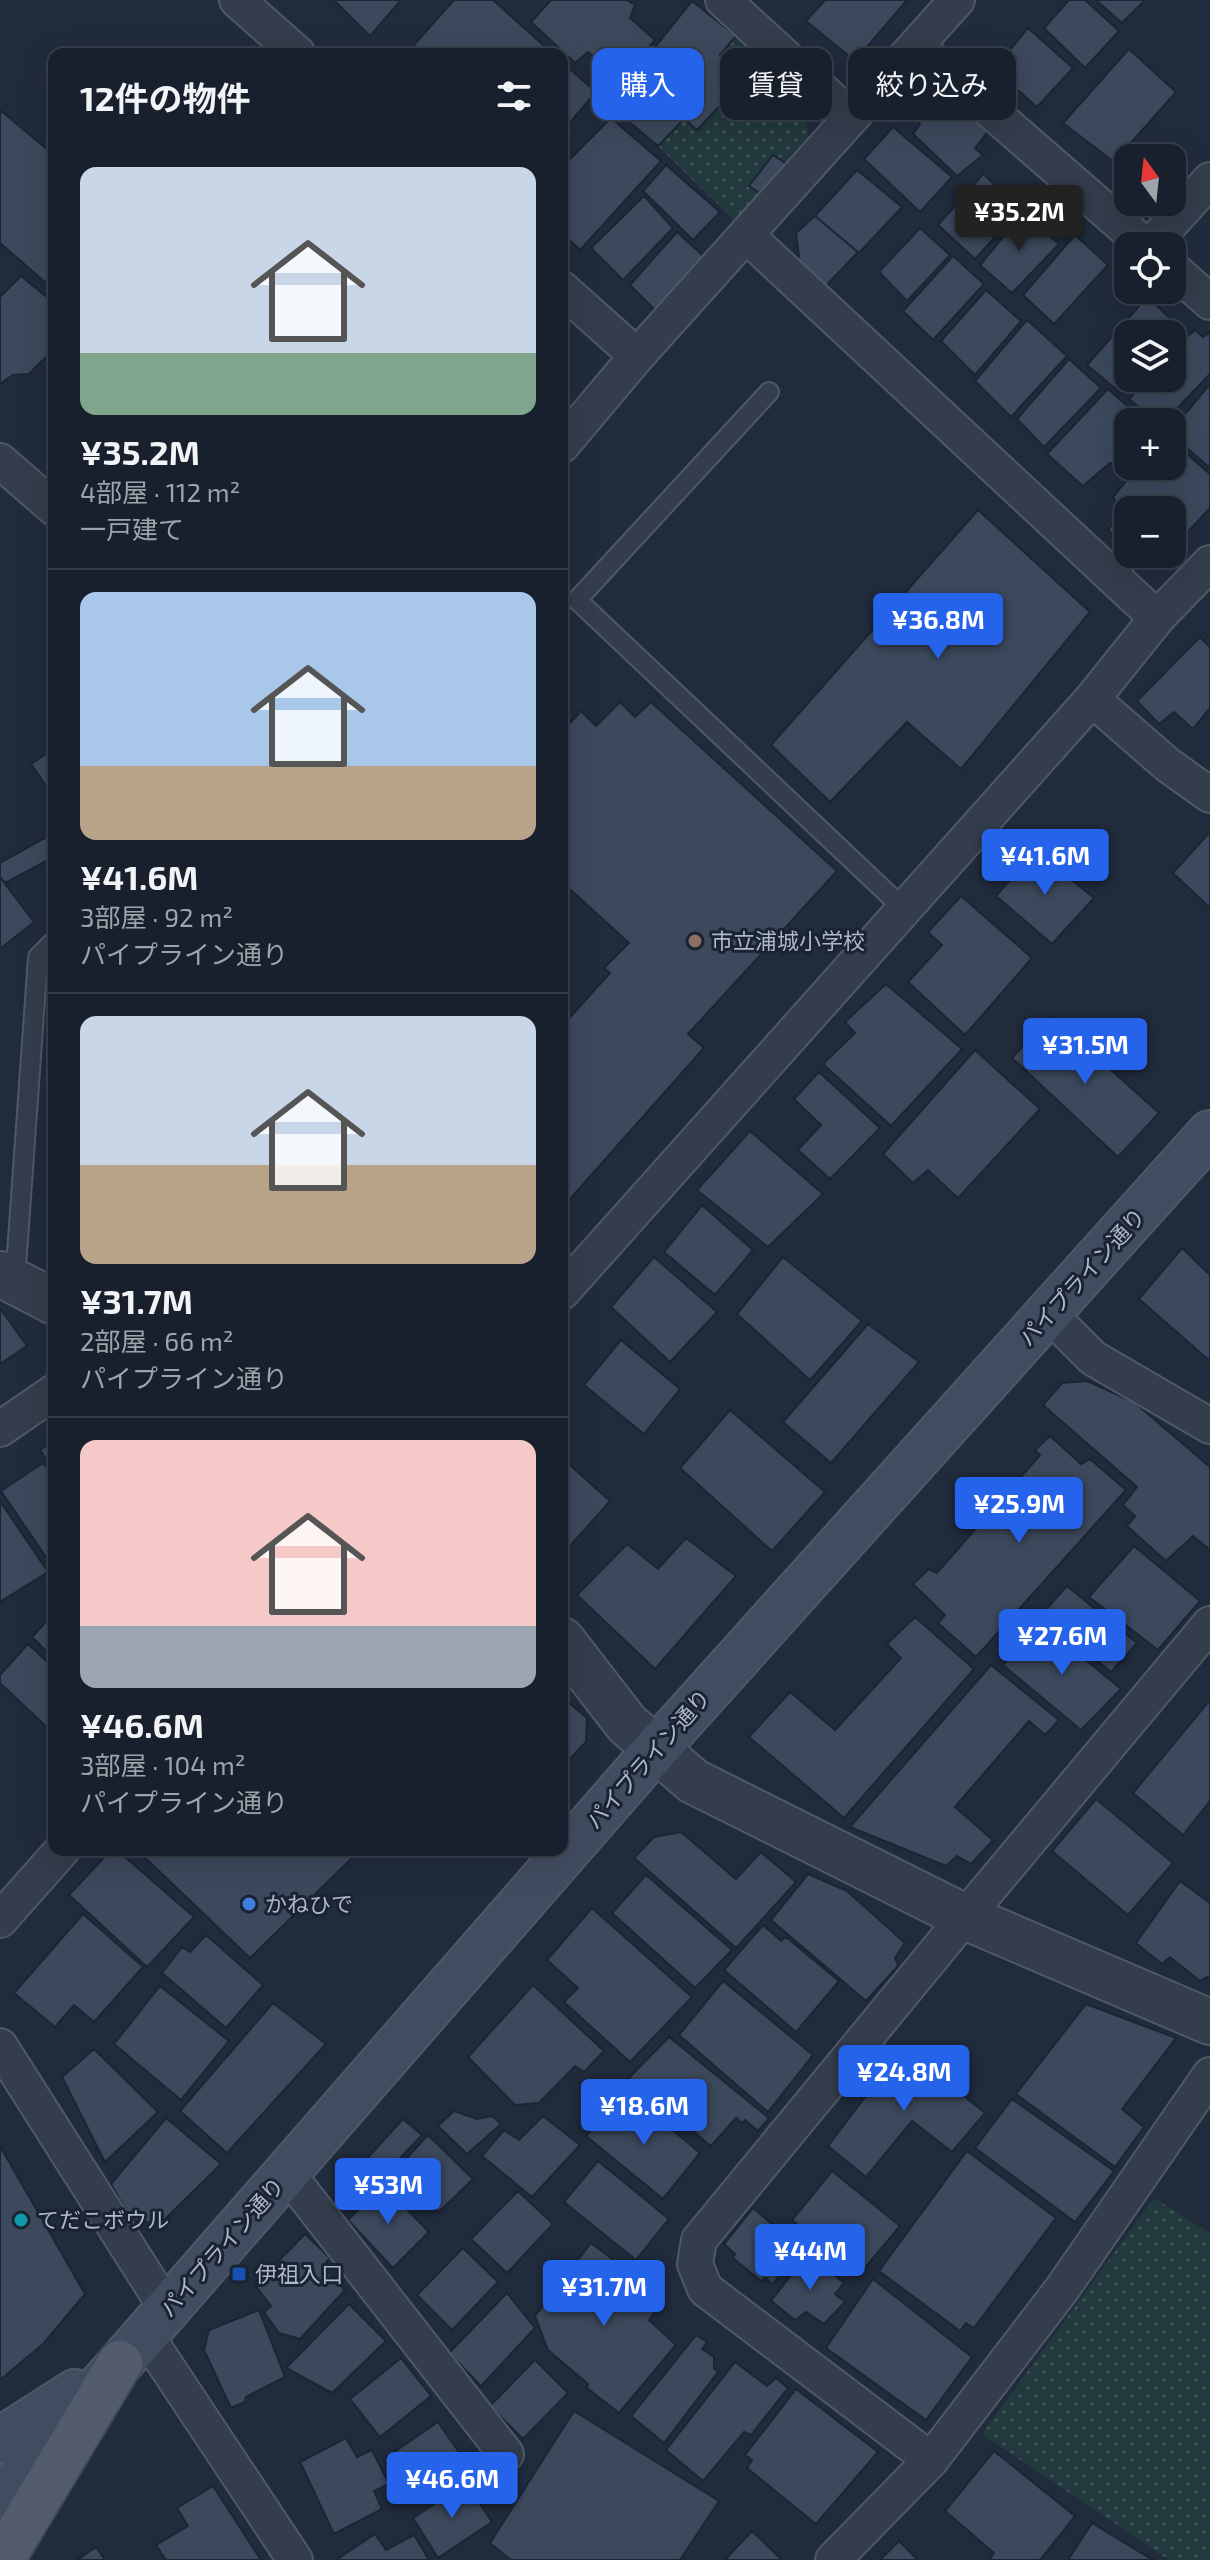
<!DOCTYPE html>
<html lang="ja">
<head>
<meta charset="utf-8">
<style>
  body { margin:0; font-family:"Exo 2","Noto Sans JP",sans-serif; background:#212835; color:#f1f3f6; height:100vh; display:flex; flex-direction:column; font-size:30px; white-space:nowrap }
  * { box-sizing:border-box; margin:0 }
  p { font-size:26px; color:#9fa3aa }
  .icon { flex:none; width:44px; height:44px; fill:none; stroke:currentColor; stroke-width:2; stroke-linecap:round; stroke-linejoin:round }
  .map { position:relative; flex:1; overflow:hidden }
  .sheet { position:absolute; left:48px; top:48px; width:520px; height:1808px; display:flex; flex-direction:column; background:#18202d; border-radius:16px; box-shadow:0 8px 32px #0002,0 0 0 2px #363e49 }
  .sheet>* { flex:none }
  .banner { position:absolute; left:592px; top:48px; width:498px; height:72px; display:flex; gap:16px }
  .needle { width:52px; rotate:345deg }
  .buttons { position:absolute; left:1114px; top:144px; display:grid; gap:16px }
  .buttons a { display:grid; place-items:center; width:72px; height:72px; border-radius:16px; background:#18202d; box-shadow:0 8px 32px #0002,0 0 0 2px #363e49; font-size:40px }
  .price { position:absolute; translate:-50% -68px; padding:0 18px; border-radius:8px; background:#2563eb; color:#fff; font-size:26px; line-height:52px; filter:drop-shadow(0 2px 4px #0008) }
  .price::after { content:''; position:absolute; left:50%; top:48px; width:24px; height:18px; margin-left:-12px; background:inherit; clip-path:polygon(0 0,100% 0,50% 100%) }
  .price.current { background:#222; color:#fff }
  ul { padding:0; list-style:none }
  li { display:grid; align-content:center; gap:16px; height:424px; padding:0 32px }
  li+li { border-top:2px solid #363e49 }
  li span { display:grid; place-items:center; height:248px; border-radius:16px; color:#555 }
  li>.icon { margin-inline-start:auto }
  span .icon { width:144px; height:144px; fill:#fffc; stroke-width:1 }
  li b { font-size:34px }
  h2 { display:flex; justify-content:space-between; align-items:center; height:96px; padding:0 32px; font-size:34px }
  .pill { padding:0 28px; border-radius:16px; background:#18202d; box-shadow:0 8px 32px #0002,0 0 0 2px #363e49; font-size:28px; line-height:72px }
  .pill.current { background:#2563eb; color:#fff }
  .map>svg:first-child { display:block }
  .grass { fill:url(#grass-dots) }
  .building { fill:#3c495c; stroke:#1b2533; stroke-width:2 }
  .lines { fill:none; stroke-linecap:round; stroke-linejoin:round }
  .service-casing { stroke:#4f5867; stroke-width:22 }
  .minor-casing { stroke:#4f5867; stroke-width:38 }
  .tertiary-casing { stroke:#4f5867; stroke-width:48 }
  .secondary-casing { stroke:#4f5867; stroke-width:48 }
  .primary-casing { stroke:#3d4755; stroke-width:48 }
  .service { stroke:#343d4c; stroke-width:18 }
  .minor { stroke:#343d4c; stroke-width:34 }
  .tertiary { stroke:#343d4c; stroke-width:44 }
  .secondary { stroke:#424c60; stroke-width:44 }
  .primary { stroke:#525c6d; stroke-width:44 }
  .education-dot { fill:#8d6e63; stroke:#192331; stroke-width:3 }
  .shop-dot { fill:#3f7fe0; stroke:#192331; stroke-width:3 }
  .culture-dot { fill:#0f9aa8; stroke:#192331; stroke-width:3 }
  .transit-dot { fill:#1a4fb4; stroke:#192331; stroke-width:3 }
  .labels { text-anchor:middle; stroke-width:6; stroke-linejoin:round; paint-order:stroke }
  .poi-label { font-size:22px; fill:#afb8c8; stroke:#192331; text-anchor:start }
  .street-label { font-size:22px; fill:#afb8c8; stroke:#192331 }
</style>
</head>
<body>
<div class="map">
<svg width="1210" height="2560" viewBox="0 0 1210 2560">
  <defs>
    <pattern id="grass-dots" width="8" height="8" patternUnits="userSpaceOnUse" patternTransform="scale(2)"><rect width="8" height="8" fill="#22393d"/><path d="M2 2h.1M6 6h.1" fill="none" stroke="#405458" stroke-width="1.8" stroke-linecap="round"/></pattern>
  </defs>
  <rect width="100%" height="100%" fill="#202b3c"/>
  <!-- grass -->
  <path class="grass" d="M692,1l44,35 68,68 6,41 -71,80 -81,-79 -49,-41z
    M1154,2198l56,35v327h-41l-187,-126z"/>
  <!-- building -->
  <path class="building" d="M334,0h67l-31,36z
    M454,0h39l60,54h-133l-8,-7z
    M551,0h76l8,5 -5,13 25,22 -33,38 -34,-26 -13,11 -44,-41z
    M825,0h82l-52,61 -49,-40z
    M1069,0h16l34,31 -34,37 -41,-40z
    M1096,0h49l-23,23z
    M692,1l44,35 -16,19 26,23 -49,52 -13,-11 -26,27 -49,-41z
    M1028,28l45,40 -36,39 -43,-38z
    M1129,49l47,43 -62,70 -51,-39z
    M562,62l34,30 -34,40z
    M957,96l33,33 -15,19 8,7 -26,21 -44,-42 7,-10 -7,-7 17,-20z
    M0,110l54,45v135l-54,-47z
    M611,118l50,43 -81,89 -18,-17v-66z
    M893,127l59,50 -32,35 -56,-53z
    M773,155l15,10 -25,30 -14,-9z
    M666,165l54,47 -27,28 -50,-49z
    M857,170l45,37 -43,46 -44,-37z
    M983,174l38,34 -46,51 -37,-34z
    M644,196l29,32 -50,52 -32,-32z
    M1023,213l36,31 -47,49 -32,-28z
    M815,216l43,36 -36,38 -29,-25 6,-8 -3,-24z
    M920,228l30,27 -43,46 -28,-29z
    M677,232l33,30 -50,53 -30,-30z
    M1075,235l33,30 -54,59 -31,-29z
    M953,256l31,28 -51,56 -30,-29z
    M21,276l33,27v46l-25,25 -16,1 -13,9v-87z
    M986,290l35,31 -46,54 -34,-34z
    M1147,297l35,32 -10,11v-6h-44v44h9l-15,16 -35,-29z
    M1027,320l40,36 -56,61 -36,-36z
    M1195,330l8,7 7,-5v42l-46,48h-8l-27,-23 19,-21h24v-28z
    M1069,359l32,29 -57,59 -27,-28z
    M1210,384v84l-38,-33v-5z
    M1108,389l37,33h-17v41l-5,5 -13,-5 -27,23 -36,-32z
    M1172,441l38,33v34l-38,41v-39h-44v39l-20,-19 14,-19 -9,-14 25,-31h34z
    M978,510l112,102 -129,157 -54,-47 -77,80 -59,-57z
    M1134,554h33l-15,17z
    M1200,637l10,10v61l-17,21 -19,-17 -15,12 -22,-23z
    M620,702l15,15 16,-15 186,169 -149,163 16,14 -142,160v-182l48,-53 -6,-5 25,-25 -67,-61v-122l2,-3 -2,-2v-23l19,-21 15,15z
    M54,749v48l-23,-33z
    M1210,832v76l-37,-35z
    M54,833v24l-49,26 -5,-6v-14z
    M1036,851l58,47 -42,46 -56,-48z
    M0,877l34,45 -34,27z
    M961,896l71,62 -67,77 -57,-53 34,-37 -14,-13z
    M886,984l76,65 -71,77 -68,-62 32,-31 -10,-11z
    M1051,1016l108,97 -41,44 -106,-99z
    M975,1050l65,59 -82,89 -30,-28 -15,13 -30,-29z
    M819,1072l61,56 -50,51 -32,-29 23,-25 -27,-26z
    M750,1131l73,63 -55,53 -71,-57z
    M702,1205l51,45 -38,45 -51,-43z
    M1182,1248l28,27v86l-71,-62z
    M654,1257l63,55 -47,50 -59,-55z
    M783,1257l79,64 -52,59 -73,-66z
    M0,1308l27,38 -27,18z
    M868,1324l51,38 -88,101 -48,-41z
    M621,1340l59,49 -36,45 -60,-49z
    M1087,1381l47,21 76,65v83l-17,-14 -27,25 -39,-35 8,-10 -12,-11 14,-18 -94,-82 19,-22z
    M730,1410l95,82 -53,59 -92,-83z
    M1050,1436l31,28 9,-5 36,31 -150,167 -38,-34 7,-8 -32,-31 16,-15 8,4 103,-118 -5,-5z
    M54,1441v29l-14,-20z
    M562,1458l48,43 -48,54z
    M43,1463l11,15v91l-53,-78z
    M0,1501l48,71 -48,30z
    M686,1538l50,38 -81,93 -78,-74 50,-51 31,25z
    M1134,1546l66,55 -42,49 -69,-53z
    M1067,1586l70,57 -26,29 -70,-57z
    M54,1613v46l-22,-22z
    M915,1617l59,52 -130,149 -95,-81 41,-45 45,38 66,-72 -14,-14z
    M1041,1623l80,66 -40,41 -78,-65z
    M28,1644l26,24v66l-54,-51v-8z
    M991,1665l68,55 -14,15 -16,-14 -74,86 38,33 -22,24 -14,-8 -11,10 -96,-39z
    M562,1697l25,21 -1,24 -24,25z
    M1210,1700v101l-27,34 -50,-42z
    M1096,1799l77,64 -45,52 -76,-64z
    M681,1832l55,47 25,-27 35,30 -60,66 -102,-90 20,-21z
    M111,1850h6l77,67 -47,50 -78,-72z
    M137,1850h223l-110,108z
    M808,1874l39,17 58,52 -10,15 3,8 -32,35 -95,-81z
    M646,1875l86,75 -37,38 -83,-75z
    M1180,1881l30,22v76l-3,-2 -7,4 -30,-24 -8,7 -26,-21z
    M592,1908l100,89 -62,65 -66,-60 14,-14 -31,-28z
    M83,1914l60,53 -49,55 -20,-17 -19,22 -41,-34z
    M763,1925l18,16 5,-4 53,44 -43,51 -72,-62z
    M206,1935l57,50 -37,43 -64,-55 20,-26 8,5z
    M723,1981l90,74 -45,57 -89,-77z
    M533,1985l71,66 -20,21 -9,-6 -36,37 -24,2 -47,-48z
    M160,1986l69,55 -48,59 -67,-56z
    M273,2003l53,41 -99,109 -47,-42z
    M1086,2004l90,34 -54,71 22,18 -29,40 -99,-73z
    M669,2037l100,81 -11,13 -13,-11 -3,3 -6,-5 -25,28 -26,-21 -5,2 -53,-47z
    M903,2047l82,66 -33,39 -40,-31 -46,56 -38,-31z
    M94,2049l64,63 -53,50 -43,-85z
    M620,2098l29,25 7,-7 44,37 -37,46 -77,-63z
    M1012,2099l102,72 -39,51 -100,-74z
    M454,2111l23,8 15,-3 9,8 -34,30 -29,-28z
    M543,2116l37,29 -48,52 -50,-41 22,-26 15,10z
    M166,2118l55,46 -61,60 -29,-4 -20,-36z
    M403,2119l19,16 -66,70 -17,-16z
    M428,2135l45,44 -34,33 -44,-41z
    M0,2146l85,148 -42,50 -43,36z
    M967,2151l89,67 -82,110 -8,-5 -6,8 -81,-60z
    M598,2161l71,58 -33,41 -72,-58z
    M832,2171l68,55 -41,49 -67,-55z
    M383,2185l46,47 -36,36 -45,-48z
    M518,2191l35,33 -46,49 -36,-34z
    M753,2208l47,40 -27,36 -8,-6 -4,3 -28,-23 2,-4 -11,-10z
    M305,2234l25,24 -7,8 22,24 -45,49 -21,-6 -15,-21 7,-6 -16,-21z
    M591,2243l41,31 -1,5 30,24 -12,17 27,25 -57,68 -32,-25 1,-4 -40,-34 -13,-34z
    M463,2248l35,34 -46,48 -35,-35z
    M808,2253l36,30 -9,11 10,8 -21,22 -18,-12 -11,8 -24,-19z
    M873,2279l99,78 -46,63 -100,-72z
    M507,2293l28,35 -54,58 -32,-33z
    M349,2304l37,37 -54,52 -46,-25z
    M259,2310l26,67 -39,20 -1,5 -14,6 -27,-58 5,-20z
    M696,2335l11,7 -5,7 12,8v11l4,4 -54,71 -33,-27z
    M401,2358l30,38 -51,41 -30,-38z
    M535,2360l33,33 -45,46 -33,-33z
    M735,2362l32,24 9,-8 12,10 -37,47 -7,-3 -41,49 -37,-31z
    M796,2389l82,63 -62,72 -69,-56 5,-8 -7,-5z
    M574,2411l145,90 -39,59h-169l-21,-17z
    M438,2422l27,39 -54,38 -27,-40z
    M346,2438l11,19 15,-7 17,34 -15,7 8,18 -48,25 -34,-72z
    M994,2451l81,65 -35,44h-51l5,-7 -49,-42z
    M466,2483l26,39 -54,36 -25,-40z
    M213,2486l48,74h-95l-10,-15 32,-19 -11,-18z
    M1092,2523l61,37h-85z
    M752,2531l30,29h-57z
    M375,2534l11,16 28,-15 15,25h-93z
    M899,2541l19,19h-38z
    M96,2547l9,13h-28z"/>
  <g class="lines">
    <!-- service casing -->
    <g class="service-casing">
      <path id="service" d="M769,392l-192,208 327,309
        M15,1282l23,-325 16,-16"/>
    </g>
    <!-- minor casing -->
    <g class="minor-casing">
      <path id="minor" d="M237,0l61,54
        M723,0l128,117
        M916,46l230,200
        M746,235l411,383
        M1150,246l60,-66
        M1172,268l38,34
        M562,289l75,67
        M562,445l75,-89 320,-356
        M0,461l54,47
        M1092,699l76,66 42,30
        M562,1292l530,-593 65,-81 53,-55
        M1049,1314l44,44 117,68
        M0,1429l54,-37
        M0,1920l62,-70
        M0,2046l167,263
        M287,2173l219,281
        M145,2334l150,226
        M931,2460l-226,-171 -10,-25 4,-24 256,-311 255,-305
        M833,2560l98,-100 131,-171 148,-214"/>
    </g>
    <!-- tertiary casing -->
    <g class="tertiary-casing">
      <path id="tertiary" d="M0,1274l54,28
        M562,1640l65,84 66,57 272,136 245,105"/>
    </g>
    <!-- secondary casing -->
    <g class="secondary-casing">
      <path id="secondary" d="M0,2440l75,-48
        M0,2501l657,-753 553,-615"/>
    </g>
    <!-- primary casing -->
    <g class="primary-casing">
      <path id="primary" d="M0,2557l11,-12 109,-182"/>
    </g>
    <!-- service -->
    <use href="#service" class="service"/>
    <!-- minor -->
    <use href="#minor" class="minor"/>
    <!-- tertiary -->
    <use href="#tertiary" class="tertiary"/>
    <!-- secondary -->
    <use href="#secondary" class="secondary"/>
    <!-- primary -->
    <use href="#primary" class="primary"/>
  </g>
  <!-- markers -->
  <circle class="education-dot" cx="695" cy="941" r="8"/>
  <circle class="shop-dot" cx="249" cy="1904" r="8"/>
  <circle class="culture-dot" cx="21" cy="2220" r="8"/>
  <rect class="transit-dot" x="231" y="2266" width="16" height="16" rx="4"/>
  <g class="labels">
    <!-- poi labels -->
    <g class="poi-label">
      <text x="711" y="949">市立浦城小学校</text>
      <text x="265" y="1912">かねひで</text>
      <text x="37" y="2228">てだこボウル</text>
      <text x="255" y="2282">伊祖入口</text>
    </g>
    <!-- street labels -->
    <g class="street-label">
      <text transform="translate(1082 1277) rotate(-48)" y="8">パイプライン通り</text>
      <text transform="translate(648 1759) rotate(-49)" y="8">パイプライン通り</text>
      <text transform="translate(222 2247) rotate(-49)" y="8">パイプライン通り</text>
    </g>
  </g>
</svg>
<div class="buttons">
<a><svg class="needle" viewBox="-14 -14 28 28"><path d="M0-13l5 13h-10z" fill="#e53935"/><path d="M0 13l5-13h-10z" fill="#9fa3aa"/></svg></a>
<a><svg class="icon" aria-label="locate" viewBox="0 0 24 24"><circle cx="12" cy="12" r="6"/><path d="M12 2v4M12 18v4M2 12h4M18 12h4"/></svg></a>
<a><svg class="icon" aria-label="layers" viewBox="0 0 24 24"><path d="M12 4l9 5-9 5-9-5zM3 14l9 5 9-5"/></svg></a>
<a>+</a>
<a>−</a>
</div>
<b class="price current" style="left:1019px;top:253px">¥35.2M</b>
<b class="price" style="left:938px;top:661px">¥36.8M</b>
<b class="price" style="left:1045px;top:897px">¥41.6M</b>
<b class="price" style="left:1085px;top:1086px">¥31.5M</b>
<b class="price" style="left:1019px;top:1545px">¥25.9M</b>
<b class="price" style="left:1062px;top:1677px">¥27.6M</b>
<b class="price" style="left:904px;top:2113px">¥24.8M</b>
<b class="price" style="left:644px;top:2147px">¥18.6M</b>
<b class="price" style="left:388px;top:2226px">¥53M</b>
<b class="price" style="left:810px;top:2292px">¥44M</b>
<b class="price" style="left:604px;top:2328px">¥31.7M</b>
<b class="price" style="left:452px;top:2520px">¥46.6M</b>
<div class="banner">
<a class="pill current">購入</a>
<a class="pill">賃貸</a>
<a class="pill">絞り込み</a>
</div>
<section class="sheet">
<h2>12件の物件<svg class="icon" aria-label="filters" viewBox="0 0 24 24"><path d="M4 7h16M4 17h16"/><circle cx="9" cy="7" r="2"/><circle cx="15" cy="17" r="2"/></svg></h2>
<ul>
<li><span style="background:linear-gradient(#c9d6e8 75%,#7fa58c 0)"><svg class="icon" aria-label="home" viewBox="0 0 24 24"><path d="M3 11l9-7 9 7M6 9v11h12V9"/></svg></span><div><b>¥35.2M</b><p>4部屋 · 112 m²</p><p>一戸建て</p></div></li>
<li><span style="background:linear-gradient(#a9c7e8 70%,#b9a48a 0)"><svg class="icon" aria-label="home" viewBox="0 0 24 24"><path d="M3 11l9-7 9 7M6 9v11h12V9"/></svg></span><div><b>¥41.6M</b><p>3部屋 · 92 m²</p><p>パイプライン通り</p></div></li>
<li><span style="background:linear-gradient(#c9d6e8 60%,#b9a48a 0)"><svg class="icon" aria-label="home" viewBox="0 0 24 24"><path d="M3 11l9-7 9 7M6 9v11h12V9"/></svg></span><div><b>¥31.7M</b><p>2部屋 · 66 m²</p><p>パイプライン通り</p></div></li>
<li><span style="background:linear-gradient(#f6c9c9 75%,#9aa5b1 0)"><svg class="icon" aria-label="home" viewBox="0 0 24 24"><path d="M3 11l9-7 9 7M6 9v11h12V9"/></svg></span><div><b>¥46.6M</b><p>3部屋 · 104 m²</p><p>パイプライン通り</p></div></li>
</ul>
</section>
</div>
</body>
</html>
